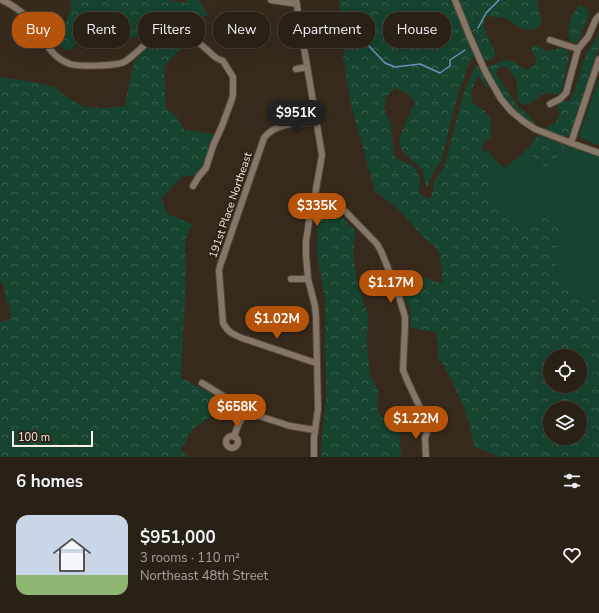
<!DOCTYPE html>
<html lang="en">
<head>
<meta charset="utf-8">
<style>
  body { margin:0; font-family:"Nunito Sans",sans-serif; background:#31281f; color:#f1f3f6; height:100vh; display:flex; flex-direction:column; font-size:15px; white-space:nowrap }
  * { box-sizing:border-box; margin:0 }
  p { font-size:13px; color:#a5a3a1 }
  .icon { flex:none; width:22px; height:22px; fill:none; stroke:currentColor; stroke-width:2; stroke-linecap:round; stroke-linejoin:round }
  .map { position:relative; height:457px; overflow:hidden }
  .drawer { display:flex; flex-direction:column; background:#292016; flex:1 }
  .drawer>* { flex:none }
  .guide { position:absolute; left:12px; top:12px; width:575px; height:36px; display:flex; gap:8px }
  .controls { position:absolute; left:543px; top:349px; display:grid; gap:8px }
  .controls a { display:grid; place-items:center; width:44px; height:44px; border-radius:50%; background:#292016; box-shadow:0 4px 16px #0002,0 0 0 1px #453e35; font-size:20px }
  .scale { position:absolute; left:12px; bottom:10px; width:81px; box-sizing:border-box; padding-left:4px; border:2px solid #f8f0e7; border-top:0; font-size:11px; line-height:14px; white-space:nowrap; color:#f8f0e7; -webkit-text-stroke:3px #2d2114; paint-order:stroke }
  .price { position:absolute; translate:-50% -34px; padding:0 9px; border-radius:14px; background:#b45309; color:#fff; font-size:13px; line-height:26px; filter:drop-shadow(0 1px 2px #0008) }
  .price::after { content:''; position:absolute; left:50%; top:24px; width:12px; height:9px; margin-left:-6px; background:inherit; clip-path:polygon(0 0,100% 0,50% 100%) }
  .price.on { background:#222; color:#fff }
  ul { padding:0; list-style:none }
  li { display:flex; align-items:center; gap:12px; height:100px; padding:0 16px }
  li+li { border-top:1px solid #453e35 }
  li span { display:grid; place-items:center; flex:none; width:112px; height:80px; border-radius:12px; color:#555 }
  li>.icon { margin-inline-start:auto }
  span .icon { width:48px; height:48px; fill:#fffc; stroke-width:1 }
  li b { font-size:17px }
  h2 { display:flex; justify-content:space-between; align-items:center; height:48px; padding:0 16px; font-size:17px }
  .tag { padding:0 14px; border-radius:16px; background:#292016; box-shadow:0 4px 16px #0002,0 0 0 1px #453e35; font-size:14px; line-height:36px }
  .tag.on { background:#b45309; color:#fff }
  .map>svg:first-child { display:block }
  .grass { fill:#16442f }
  .forest { fill:url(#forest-crowns); fill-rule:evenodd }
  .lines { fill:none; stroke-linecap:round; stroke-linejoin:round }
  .stream { stroke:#6694bd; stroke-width:1.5 }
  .minor-casing { stroke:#52483c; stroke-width:8 }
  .minor { stroke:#857667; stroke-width:6 }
  .labels { text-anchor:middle; stroke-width:3.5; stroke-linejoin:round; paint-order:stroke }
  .street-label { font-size:11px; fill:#f8f0e7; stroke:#2d2114 }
</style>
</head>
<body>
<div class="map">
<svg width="599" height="457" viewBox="0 0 599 457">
  <defs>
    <pattern id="forest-crowns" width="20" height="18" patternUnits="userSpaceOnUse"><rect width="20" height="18" fill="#16442f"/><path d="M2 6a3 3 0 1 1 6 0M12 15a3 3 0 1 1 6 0" fill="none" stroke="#395f4d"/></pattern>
  </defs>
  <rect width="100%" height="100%" fill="#372a1d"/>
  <!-- grass -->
  <path class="grass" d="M599,78v67l-16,-6 -4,-3z
    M566,145l33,12v146l-6,-4 -15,-3 -21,-28 -3,-15 7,-14 -20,-27 -10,15 -11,1 -2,-14 -14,-5 -12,-13 -2,-11 3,-10 -8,-15 -1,-8 4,-2 3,5 13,13 11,-8 14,-13 1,7 9,10 20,-7z"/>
  <!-- forest -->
  <path class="forest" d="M70,0h97l19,3 1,-3h12l9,15 -16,8 -13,-4 -50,20 -11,-18 -16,-7 -8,3 -17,24 -5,9h-6l-6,-4 -2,-9 6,-10 8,-20z
    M339,0h112l23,54 -7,15 -10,29 -16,64 -8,11 -5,13 -1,1h-1c-1,-7 -2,-15 -7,-20 -6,-9 -19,-12 -19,-24 -1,-9 11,-32 15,-41l-7,-8 -13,-6 -9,9 -2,12 7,16 3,30 3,4 15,6 5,6 3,9 -1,12 5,5 5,2 3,-4 2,-13 4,-7 6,-8 12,-46 7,-26 11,-27 3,-2 4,3 8,18h-3l-6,-10h-2c-6,8 -7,16 -6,26 19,12 21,12 19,35 -5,2 -8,5 -9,11l2,3 1,8 8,15 -3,10 2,11 12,13 14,5 2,14 11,-1 10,-15 15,2 7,10 -2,15 -7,14 3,15 21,28 15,3 6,4v154h-99l-26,-10 -4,-21 -6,-19 -17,-36 -9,-14 -1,-25 -26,-4 -1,-17 -6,-19 19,-15 20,7 -4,-34 -14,-11 -26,-29 -24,-19 -24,-86 -8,-49 8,-34 -10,-9zM550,356h30v30h-30zM550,408h30v30h-30z
    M459,0h78l5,23 -8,7 -13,-2 -16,-10 -19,-2 -3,8 6,16 7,14 -3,5 -8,2z
    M580,5l7,3 2,6 -10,26 -3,3 -6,-2c-5,-11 2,-28 10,-36z
    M175,31l7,1 2,4 -2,6v7l-8,6 -10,12 2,41 10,8 8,14 31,4 -11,32 -8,8 -14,3 -21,22 7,15 24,10 -7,17 1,35 -5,102 31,16 7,17 -28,19 -10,21 9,6h-190v-135l12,-4 -10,-35 -2,-2v-204l39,6 17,5 9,8 19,11 21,1 20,-2 5,-27 5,-19 17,-17 13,-10z
    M599,32v15l-27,81 -3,7c-7,3 -13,-1 -20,-3 -5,-2 -10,-4 -15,-6 -17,-9 -31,-25 -40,-42 -3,-6 -7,-10 -6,-17l4,-2 14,-5 8,2 12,8 8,-4 3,-7 -6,-10 3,-4 14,6 13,-3 8,3v8l-8,33 -6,3 -9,-3 -15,11 -8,2 -5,-5 -1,-19 -9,-13 -6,-2 -5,3 -1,5 15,22 8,12 10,7 8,11 9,2 10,-6 4,-8 -3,-8 3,-4 9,-1c9,-11 9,-27 15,-41 4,-10 10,-18 15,-28z
    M538,135l28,10 -7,12 -9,3 -4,8c-9,-5 -16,-11 -17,-21z
    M328,208l10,6 18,17 -3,23 5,31 10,29 -1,31 3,30 8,15 -1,21 12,14 10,4 2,28h-79l-1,-4 2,-28 3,-26 -1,-98 -8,-48 1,-34 4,-10z"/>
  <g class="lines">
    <!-- stream -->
    <path class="stream" d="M478,28l8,-15 13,-13
      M351,36l8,1 9,8 17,18 10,4 25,-3 20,9 10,-7v-6l15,-10"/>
    <!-- minor casing -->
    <g class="minor-casing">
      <path id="minor" d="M2,0c13,6 23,14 31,24 13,15 15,32 37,40 9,3 46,2 54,-2 13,-7 38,-39 53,-35 4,2 8,6 12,9 6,4 12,8 17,13 3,2 6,6 9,8 2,2 6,3 8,4l10,16v17l-1,5 -10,27 -9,20 -7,22 -7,8 -6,10
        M271,0l26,4
        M296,0l26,155 -7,40 -6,27 -3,19v14l2,24 7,27 1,11 2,92 -4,29v19
        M455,0l14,35 16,36 16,28 10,12 12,10 12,8 36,14 28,10
        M302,34l10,-2
        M550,40l28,9
        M296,69l11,-2
        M550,104l10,-5 6,-6 12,-44 10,-12 8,-18 3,-3
        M571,143l28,-84
        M315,195l20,8 11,9 31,32 4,7 16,39 8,27v10l-1,19 -1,24 4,10 22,47 -4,11 1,19
        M291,279h17
        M316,363l-74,-25c-10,-4 -14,-6 -19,-15l-4,-52 1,-5 44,-128c12,-16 35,-14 53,-16
        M202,383l36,22 9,9
        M226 442a6 6 0 1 1 12 0a6 6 0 1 1-12 0Z
        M234,437c4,-11 5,-22 19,-23l37,12 25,4"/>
    </g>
    <!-- minor -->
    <use href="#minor" class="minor"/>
  </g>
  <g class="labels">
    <!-- street labels -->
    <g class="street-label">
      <text transform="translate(230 205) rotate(-71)" y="4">191st Place Northeast</text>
    </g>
  </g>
</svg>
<div class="controls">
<a><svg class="icon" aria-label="locate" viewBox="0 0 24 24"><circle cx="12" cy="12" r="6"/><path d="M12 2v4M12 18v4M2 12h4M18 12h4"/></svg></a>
<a><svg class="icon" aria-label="layers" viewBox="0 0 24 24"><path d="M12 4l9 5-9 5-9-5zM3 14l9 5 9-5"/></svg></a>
</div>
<div class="scale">100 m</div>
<b class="price on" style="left:296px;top:134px">$951K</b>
<b class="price" style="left:317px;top:227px">$335K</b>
<b class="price" style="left:391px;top:304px">$1.17M</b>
<b class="price" style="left:277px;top:340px">$1.02M</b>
<b class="price" style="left:237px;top:428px">$658K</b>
<b class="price" style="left:416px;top:440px">$1.22M</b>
<div class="guide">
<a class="tag on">Buy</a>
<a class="tag">Rent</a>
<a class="tag">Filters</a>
<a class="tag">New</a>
<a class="tag">Apartment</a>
<a class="tag">House</a>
</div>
</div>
<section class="drawer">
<h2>6 homes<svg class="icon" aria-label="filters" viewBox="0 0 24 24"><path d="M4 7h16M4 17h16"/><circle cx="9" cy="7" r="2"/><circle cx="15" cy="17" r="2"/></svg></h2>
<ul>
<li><span style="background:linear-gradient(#c9d6e8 75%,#8fb573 0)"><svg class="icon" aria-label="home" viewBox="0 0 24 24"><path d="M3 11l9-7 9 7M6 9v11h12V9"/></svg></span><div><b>$951,000</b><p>3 rooms · 110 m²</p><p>Northeast 48th Street</p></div><svg class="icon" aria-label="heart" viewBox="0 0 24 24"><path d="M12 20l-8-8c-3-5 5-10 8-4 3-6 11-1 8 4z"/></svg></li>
</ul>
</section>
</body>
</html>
